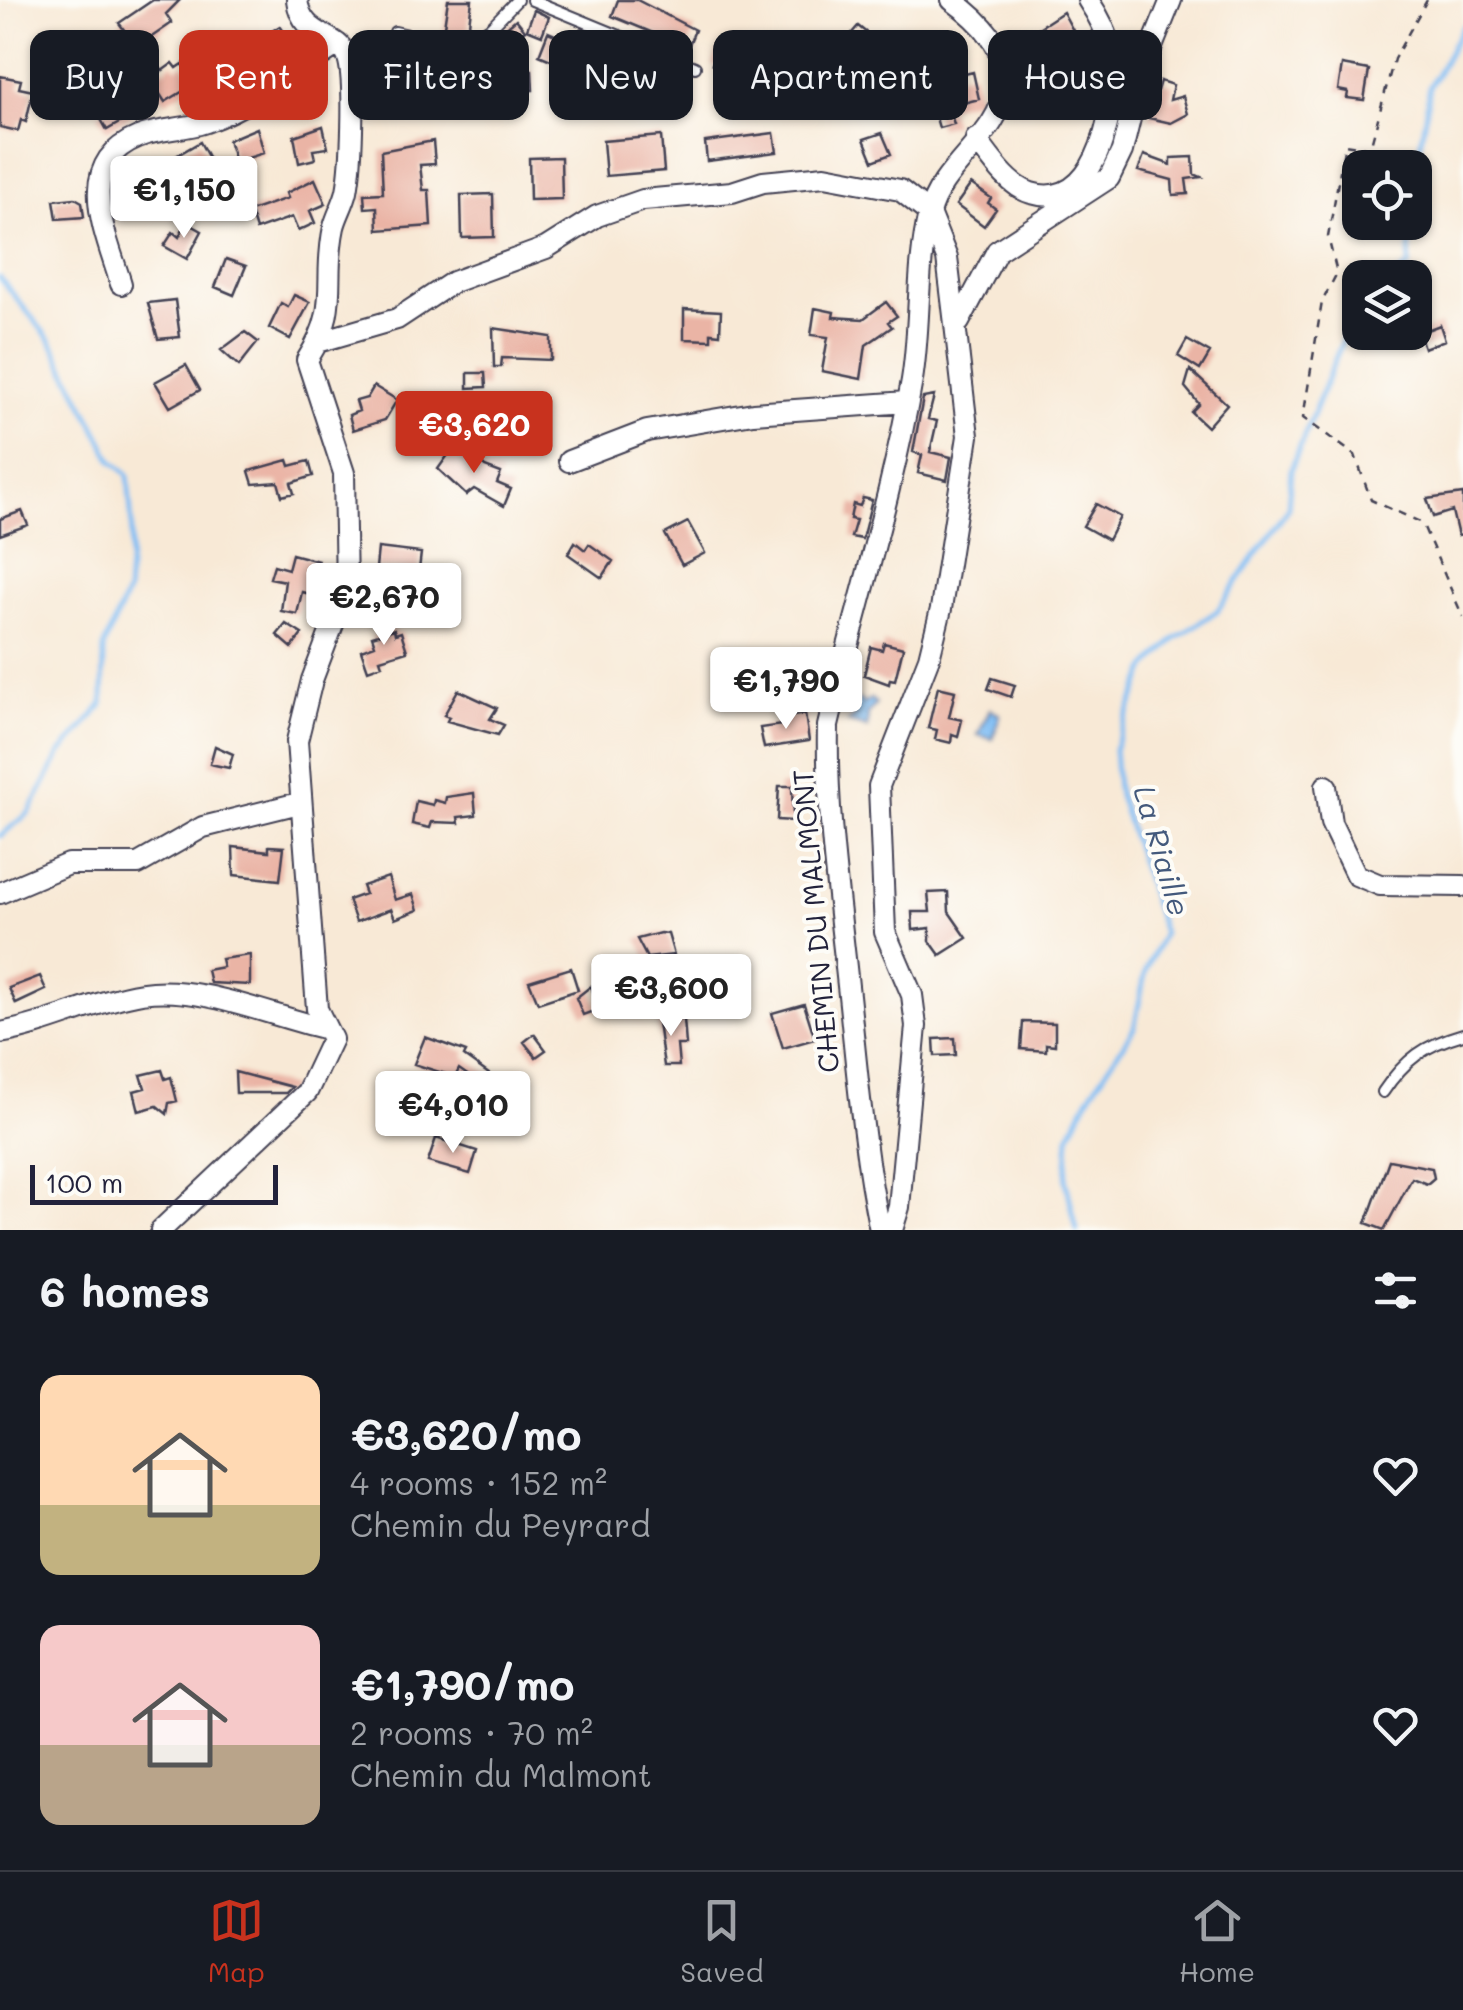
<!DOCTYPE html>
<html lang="en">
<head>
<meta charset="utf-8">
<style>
  body { margin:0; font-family:Mali,sans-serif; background:#20242c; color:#f1f3f6; height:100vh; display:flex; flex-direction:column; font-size:38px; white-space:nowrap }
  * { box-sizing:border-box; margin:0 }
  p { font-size:32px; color:#9ea1a6 }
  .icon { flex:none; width:55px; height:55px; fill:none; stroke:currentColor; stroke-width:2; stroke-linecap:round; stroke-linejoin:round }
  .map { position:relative; height:1230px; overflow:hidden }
  .details { display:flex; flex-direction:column; background:#171b24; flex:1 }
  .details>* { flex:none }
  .top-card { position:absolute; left:30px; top:30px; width:1405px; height:90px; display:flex; gap:20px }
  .tools { position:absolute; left:1342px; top:150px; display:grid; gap:20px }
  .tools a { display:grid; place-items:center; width:90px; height:90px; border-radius:20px; background:#171b24; box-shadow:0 2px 8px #0004; font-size:50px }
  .scale { position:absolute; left:30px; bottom:25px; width:248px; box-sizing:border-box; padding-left:10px; border:5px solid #22223b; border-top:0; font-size:28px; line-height:35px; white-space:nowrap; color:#22223b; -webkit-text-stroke:8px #fdfcf7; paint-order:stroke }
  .price { position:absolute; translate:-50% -85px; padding:0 22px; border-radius:10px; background:#fff; color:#222; font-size:32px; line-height:65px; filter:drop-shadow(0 2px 5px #0008) }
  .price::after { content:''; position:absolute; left:50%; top:60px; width:30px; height:22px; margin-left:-15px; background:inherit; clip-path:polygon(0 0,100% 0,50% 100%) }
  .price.current { background:#c8321e; color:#fff }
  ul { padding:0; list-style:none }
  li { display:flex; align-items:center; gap:30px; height:250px; padding:0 40px }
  li span { display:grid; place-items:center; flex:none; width:280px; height:200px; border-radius:20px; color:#555 }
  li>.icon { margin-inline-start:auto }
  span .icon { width:120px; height:120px; fill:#fffc; stroke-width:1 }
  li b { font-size:42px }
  h2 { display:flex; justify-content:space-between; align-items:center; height:120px; padding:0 40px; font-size:42px }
  .pill { padding:0 35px; border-radius:20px; background:#171b24; box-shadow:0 2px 8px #0004; font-size:35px; line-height:90px }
  .pill.current { background:#c8321e; color:#fff }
  .tabs { display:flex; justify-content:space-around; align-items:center; height:140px; border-top:2px solid #363941; background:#171b24; font-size:28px; color:#9ea1a6 }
  .tabs a { display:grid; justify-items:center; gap:5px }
  .tabs .current { color:#c8321e }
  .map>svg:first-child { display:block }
  .water { fill:#81bef4; stroke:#527098; stroke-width:2.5 }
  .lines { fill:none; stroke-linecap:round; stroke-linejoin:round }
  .stream { stroke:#81bef4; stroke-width:5 }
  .building { fill:#eab4a5 }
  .lane-casing { stroke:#424052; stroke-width:14 }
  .street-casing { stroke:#424052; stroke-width:24 }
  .path { stroke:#424052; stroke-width:2.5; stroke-dasharray:8 8; stroke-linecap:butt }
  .lane { stroke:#fff; stroke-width:10 }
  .street { stroke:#fff; stroke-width:20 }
  .labels { text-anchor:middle; stroke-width:8; stroke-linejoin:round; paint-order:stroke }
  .street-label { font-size:28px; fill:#22223b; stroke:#fdfcf7 }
  .water-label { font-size:30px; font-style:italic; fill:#43597c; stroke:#fdfcf7 }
</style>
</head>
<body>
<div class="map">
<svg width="1463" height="1230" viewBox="0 0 1463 1230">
  <rect width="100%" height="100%" fill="#fdfcf7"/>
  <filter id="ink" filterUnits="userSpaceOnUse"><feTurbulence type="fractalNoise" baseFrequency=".01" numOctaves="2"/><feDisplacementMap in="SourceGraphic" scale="20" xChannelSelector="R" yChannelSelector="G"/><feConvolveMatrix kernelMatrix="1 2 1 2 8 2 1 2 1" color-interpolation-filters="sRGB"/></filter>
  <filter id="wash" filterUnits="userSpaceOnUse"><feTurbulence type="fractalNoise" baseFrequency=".0048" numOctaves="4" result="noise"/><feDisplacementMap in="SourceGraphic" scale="40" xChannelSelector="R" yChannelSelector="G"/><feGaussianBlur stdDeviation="2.25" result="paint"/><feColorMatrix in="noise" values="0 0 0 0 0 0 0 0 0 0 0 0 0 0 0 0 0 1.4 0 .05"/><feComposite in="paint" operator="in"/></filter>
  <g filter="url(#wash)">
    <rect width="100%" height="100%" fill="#f8e9d6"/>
    <!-- water -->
    <path class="water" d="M858,699l6,5 7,-5 5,5 -8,9 -1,15 -19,-6 7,-6 -1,-14z
      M990,709l10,6 -7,24 -15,-4z"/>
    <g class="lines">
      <!-- stream -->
      <path class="stream" d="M1415,175l15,-89 33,-60
        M0,278l51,63 61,119 16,15 4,51 -5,67 -23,53 -1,58 -42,49 -32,60 -29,23
        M1392,278l17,-12 2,-44
        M1077,1230l-11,-49 3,-45 21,-41 44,-67 12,-59 17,-36 -46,-144 -3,-40 33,-81 28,-29 42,-28 71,-103 3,-39 69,-172"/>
    </g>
    <g id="blocks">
      <!-- building -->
      <path class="building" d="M153,0h27l-14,14 6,9 -35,24 -18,-24z
        M448,0h24l-4,32 -5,3 -20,-2z
        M618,0h19l58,30 -10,24 -29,-14 2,-5 -46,-19z
        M534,10l15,7 -7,18 -15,-6z
        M1063,12l15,28 -15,11 -5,-6 -11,9 -7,-9 -6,2 -6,-12z
        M516,19l9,11 -18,16 -10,-11z
        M280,26l14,20 -53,41 -5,-8 -13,9 -12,-18z
        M858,26l15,12 11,31 7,-6 16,38 -13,3 -4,-17 -8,3 -7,-17 6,-2 -14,5 -22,-35z
        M548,32l26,11 -1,3 64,22 -10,23 -63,-22 1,-3 -26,-11z
        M98,38l13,19 -25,17 -29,-9z
        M719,49l41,15 -8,15 -40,-15z
        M152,54l10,17 11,-8 4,5 6,-4 9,14 -6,4 4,5 -25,15 -25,-39z
        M376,59l87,15v-4h69l1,20 -90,3 -71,-12z
        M953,60l4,16 16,-4 6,27 -36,9 -10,-44z
        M663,63l23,10 -6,14 -24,-5 -2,5 -15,-6 6,-14 14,6z
        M1342,65l27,5 -5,30 -17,-2 1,-6 -10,-2z
        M1081,73l-3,28 -28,-1 -2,-17h6l-1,-7z
        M0,76l21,4 -2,8 14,3 -7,31 -5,-2 -3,11 -18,-4z
        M1160,81l13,4 -3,15 13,-4 5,18 -17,9 -22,-5z
        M125,100l8,15 -26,15 -9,-16z
        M949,109l5,15 -15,4 -4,-14z
        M323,126l5,22 -15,2 2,9 -16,4 -5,-27z
        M257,128l7,25 -29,9 -7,-22z
        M774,133l3,19 -70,9 -2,-19z
        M882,133l9,21 -18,7 -9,-22z
        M661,136l3,35 -58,5 -3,-35z
        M433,141l2,23 -15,1 3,25h6l2,36 -53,4 -1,-23 -12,1 -1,-14 19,-1 -2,-42z
        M200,142l19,35 -22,12 -21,-33z
        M1369,149l6,19h-18l1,-10z
        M1144,155l27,10v-7l22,-1 1,17 7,3 -15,2 2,15 -15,1 -1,-15 -34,-9z
        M561,157l1,42 -32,1 -1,-42z
        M140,169l20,13 -13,20 -21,-14z
        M315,179l11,25 -16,7 5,12 -17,8 -6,-14 -36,13 -6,-19 38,-13 -2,-5z
        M971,184l20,14 -3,5 8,6 -12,17 -28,-21z
        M493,194l1,43 -32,1 -1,-43z
        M75,198l7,4 2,15 -27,2 -3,-19z
        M186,222l16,9 -15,28 -23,-13 9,-14 6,5z
        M226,259l20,7 -12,29 -19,-8z
        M294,295l16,7 -20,37 -21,-11 12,-25 7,4z
        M175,300l5,37 -22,2 -10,-36z
        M886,302l11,14 -9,6 4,5 -26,18 -5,34 -39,-8 6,-34 -17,-2 4,-27 19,4 -1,5 30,2z
        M684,309l37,2 -1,23 -9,-1v7l-27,-1z
        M1440,325l5,15 -21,8 -5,-15z
        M493,328l58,9v23l-49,-2 -1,9h-7z
        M245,332l13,10 -19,24 -18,-16z
        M1187,340l23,13 -10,17 -22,-14z
        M186,365l14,25 -30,17 -15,-25z
        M1190,370l37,34 -20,23 -16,-15 8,-8 -14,-17z
        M468,373h17l1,14 -18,1z
        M374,386l23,14 -12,20 -32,10 -4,-15 10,-4 -3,-10 11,-3z
        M934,396l-6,23 9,2 -7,31 21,5 -4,23 -29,-7 4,-18 -9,-3 10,-54z
        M453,448l7,6 5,-6 20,19 16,6 -4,10 14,6 -7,17 -30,-17 -8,6 -28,-26z
        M288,460l2,6 19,-5 4,15 -22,7 3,10 -12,3 -4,-14 -25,2 -4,-13z
        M1463,494v41l-5,1 -6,-25 -19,6 -6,-18z
        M863,498l9,2 -10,39 -11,-2 5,-17 -6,-1 3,-15 7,2z
        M1096,504l24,13 -12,23 -25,-14z
        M22,511l6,14 -28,10v-16z
        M688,522l17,31 -23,12 -17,-31z
        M575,542l10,8 4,-6 24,17 -11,17 -34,-24z
        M378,548l43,5 -2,17 -43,-2z
        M292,554l26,7 -8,33 -8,-2 -5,22 -16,-3 4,-30 -15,-3 4,-13 14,4z
        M286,624l16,10 -10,14 -15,-13z
        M394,629l1,5 6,-2 6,19 -27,8 2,6 -14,5 -7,-20 14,-5 -3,-9z
        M884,643l19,5 -8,32 -5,-1 -1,5 -25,-9 7,-28 11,3z
        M992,678l23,7 -4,12 -23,-8z
        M938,687l17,4 -6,26 13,3 -4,16 -6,-2 -1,9 -16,-4 2,-9 -9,-2z
        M458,690l39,18 -7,11 14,6 -6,10 -51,-14 2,-4 -5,-2z
        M805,714l4,27 -45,7 -4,-20 22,-3 -1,-7z
        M215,746l18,8 -4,14 -19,-4z
        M779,786h13l1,35 -16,-1z
        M474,793l2,22 -18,2 1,6 -27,-1 -2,6 -18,-4 4,-23 17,4 1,-5 11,3 1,-6z
        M269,846l15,1 -4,33 -46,-5 -1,-28 36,4z
        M388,877l7,23 18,-6 5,16 -23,9 -4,-10 -35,13 -8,-22 17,-6 -3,-8z
        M948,892l1,20 18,26 -27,17 -10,-14v-13l-17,2 -1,-18h18l-2,-19z
        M660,933l8,1 6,21 -27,3 -10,-19z
        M250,955v30l-40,-2 -3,-13 16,-3 -2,-8z
        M571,968l7,22 -40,13 -9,-22z
        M40,976l6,14 -30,14 -7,-16z
        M591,986l8,23 -16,6 -7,-17z
        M804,1004l11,35 -32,9 -11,-35z
        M657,1015h14v6l13,-2 2,26h-9l2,21h-15z
        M1023,1022l32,1v22l-9,-1v7l-25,-2z
        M534,1034l12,16 -10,7 -12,-15z
        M425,1037l41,15 -2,4 36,26 -7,11 -34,-24 -4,8 -41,-13z
        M955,1038l1,17 -21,1 -1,-17z
        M162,1070l3,9 6,-2 6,24 -8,2 -2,11 -10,-8 -18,5 -5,-20 11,-3 -4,-13z
        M235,1072l57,15 -6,6h-50z
        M436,1138l41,13 -7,23 -42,-12z
        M1389,1160l43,8 2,10 -7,6 -15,-6 -28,52 -18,-7z"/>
    </g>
  </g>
  <g filter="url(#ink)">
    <use href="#blocks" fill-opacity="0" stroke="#424052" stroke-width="2.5"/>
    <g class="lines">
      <!-- lane casing -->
      <g class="lane-casing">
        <path id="lane" d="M532,0l163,67
          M395,32l66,15 30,-20 26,-27
          M1383,1092c22,-33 42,-47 80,-58"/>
      </g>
      <!-- street casing -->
      <g class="street-casing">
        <path id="street" d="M976,139c14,18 32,47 55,54 69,21 89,-97 80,-144 -4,-17 -13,-34 -23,-49
          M121,284c-15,-50 -49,-120 17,-147 21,-9 46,-7 68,-15 48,-18 89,-49 132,-78
          M318,342l79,-23 56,-37 93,-34 51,-32 46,-16 89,-8 31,-10 62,-6 75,14 29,23 18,45 8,66 4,-2 38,-71 112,-73 13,-27 19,-77 30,-74
          M569,461l78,-30 106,-18 154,-11
          M1326,786l5,37 25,52 24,10 83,1
          M0,893l68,-29h70l65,-37 96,-24
          M0,1033c49,-8 93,-32 142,-40 57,-9 125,22 181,35
          M161,1230l146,-138 25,-53 -15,-30 -20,-268 15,-61 34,-90 -2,-117 -37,-113c35,-55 15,-77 27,-133 3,-12 10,-23 13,-36 5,-26 8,-105 2,-130 -8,-30 -47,-21 -52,-61
          M880,1230c-17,-80 -23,-162 -32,-244 -9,-86 -22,-174 -20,-260 27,-115 64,-230 84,-346 9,-55 4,-112 17,-166 12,-49 72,-78 76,-128 3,-38 -24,-65 -53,-86
          M892,1230l7,-23 17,-181 -4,-31 -27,-63 -6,-146 50,-128 12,-49 27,-173 -13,-112"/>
      </g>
      <!-- path -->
      <path class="path" d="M1427,0l-33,59 -24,89 -25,-4 -17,93 9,36 -15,29 -19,116 52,37 16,45 51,23 41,94"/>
      <!-- lane -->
      <use href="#lane" class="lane"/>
      <!-- street -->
      <use href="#street" class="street"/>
    </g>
  </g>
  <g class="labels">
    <!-- street labels -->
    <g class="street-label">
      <text transform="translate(816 921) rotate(-95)" y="10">CHEMIN DU MALMONT</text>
    </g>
    <!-- water labels -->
    <g class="water-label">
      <text transform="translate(1161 851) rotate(74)" y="10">La Riaille</text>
    </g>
  </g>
</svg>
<div class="tools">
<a><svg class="icon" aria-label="locate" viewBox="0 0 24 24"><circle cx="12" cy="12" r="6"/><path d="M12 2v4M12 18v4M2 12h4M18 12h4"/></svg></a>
<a><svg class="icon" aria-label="layers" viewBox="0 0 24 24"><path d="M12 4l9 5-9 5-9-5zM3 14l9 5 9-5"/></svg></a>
</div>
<div class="scale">100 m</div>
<b class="price" style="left:184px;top:241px">€1,150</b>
<b class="price current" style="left:474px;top:476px">€3,620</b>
<b class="price" style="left:384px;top:648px">€2,670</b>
<b class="price" style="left:786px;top:732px">€1,790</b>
<b class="price" style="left:671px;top:1039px">€3,600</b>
<b class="price" style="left:453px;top:1156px">€4,010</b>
<div class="top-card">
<a class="pill">Buy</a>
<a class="pill current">Rent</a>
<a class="pill">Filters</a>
<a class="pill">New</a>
<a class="pill">Apartment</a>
<a class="pill">House</a>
</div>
</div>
<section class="details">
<h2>6 homes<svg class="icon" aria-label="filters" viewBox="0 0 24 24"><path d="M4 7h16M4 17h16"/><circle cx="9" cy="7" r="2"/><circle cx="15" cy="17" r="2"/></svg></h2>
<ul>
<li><span style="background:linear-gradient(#ffd9b3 65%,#c2b280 0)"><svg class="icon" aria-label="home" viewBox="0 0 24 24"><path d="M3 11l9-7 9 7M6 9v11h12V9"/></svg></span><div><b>€3,620/mo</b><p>4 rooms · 152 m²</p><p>Chemin du Peyrard</p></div><svg class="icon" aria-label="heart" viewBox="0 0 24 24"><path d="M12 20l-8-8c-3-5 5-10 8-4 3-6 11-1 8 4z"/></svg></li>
<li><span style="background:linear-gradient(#f6c9c9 60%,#b9a48a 0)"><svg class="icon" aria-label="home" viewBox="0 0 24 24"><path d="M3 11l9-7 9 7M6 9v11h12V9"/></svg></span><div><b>€1,790/mo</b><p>2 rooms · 70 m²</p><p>Chemin du Malmont</p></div><svg class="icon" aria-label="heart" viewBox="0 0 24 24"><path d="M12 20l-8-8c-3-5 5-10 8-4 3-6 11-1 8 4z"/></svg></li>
</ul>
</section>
<nav class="tabs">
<a class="current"><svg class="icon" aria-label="map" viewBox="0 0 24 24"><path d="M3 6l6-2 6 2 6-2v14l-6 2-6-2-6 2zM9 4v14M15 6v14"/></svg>Map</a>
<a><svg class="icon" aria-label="saved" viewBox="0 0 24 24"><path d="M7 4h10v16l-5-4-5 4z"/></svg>Saved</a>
<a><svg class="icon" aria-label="home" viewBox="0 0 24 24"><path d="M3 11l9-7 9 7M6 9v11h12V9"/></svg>Home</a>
</nav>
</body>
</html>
